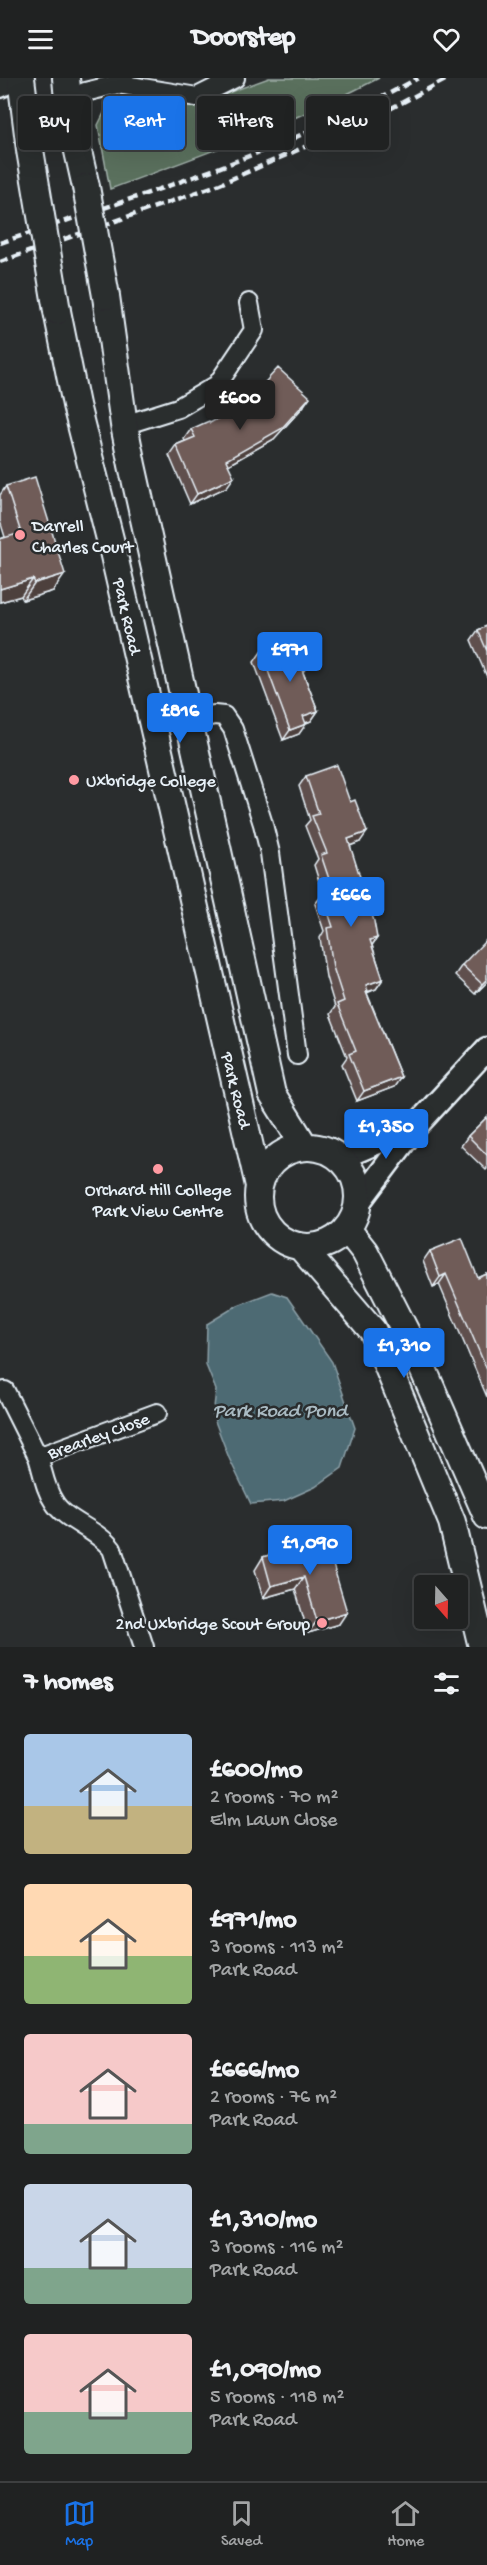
<!DOCTYPE html>
<html lang="en">
<head>
<meta charset="utf-8">
<style>
  body { margin:0; font-family:"Gochi Hand",sans-serif; background:#282a2a; color:#f1f3f6; height:100vh; display:flex; flex-direction:column; font-size:22px; white-space:nowrap }
  * { box-sizing:border-box; margin:0 }
  p { font-size:20px; color:#a2a4a5 }
  .icon { flex:none; width:33px; height:33px; fill:none; stroke:currentColor; stroke-width:2; stroke-linecap:round; stroke-linejoin:round }
  .map { position:relative; height:1569px; overflow:hidden }
  .drawer { display:flex; flex-direction:column; background:#202222; flex:1 }
  .drawer>* { flex:none }
  .hud { position:absolute; left:18px; top:18px; width:452px; height:54px; display:flex; gap:12px }
  .needle { width:39px; rotate:160deg }
  .buttons { position:absolute; left:414px; top:1497px; display:grid; gap:12px }
  .buttons a { display:grid; place-items:center; width:54px; height:54px; border-radius:6px; background:#202222; box-shadow:0 6px 24px #0002,0 0 0 2px #3d3f40; font-size:30px }
  .price { position:absolute; translate:-50% -51px; padding:0 14px; border-radius:6px; background:#1a73e8; color:#fff; font-size:20px; line-height:39px; filter:drop-shadow(0 2px 3px #0008) }
  .price::after { content:''; position:absolute; left:50%; top:36px; width:18px; height:14px; margin-left:-9px; background:inherit; clip-path:polygon(0 0,100% 0,50% 100%) }
  .price.selected { background:#222; color:#fff }
  ul { padding:0; list-style:none }
  li { display:flex; align-items:center; gap:18px; height:150px; padding:0 24px }
  li span { display:grid; place-items:center; flex:none; width:168px; height:120px; border-radius:6px; color:#555 }
  li>.icon { margin-inline-start:auto }
  span .icon { width:72px; height:72px; fill:#fffc; stroke-width:1 }
  li b { font-size:26px }
  h2 { display:flex; justify-content:space-between; align-items:center; height:72px; padding:0 24px; font-size:26px }
  .pill { padding:0 21px; border-radius:6px; background:#202222; box-shadow:0 6px 24px #0002,0 0 0 2px #3d3f40; font-size:21px; line-height:54px }
  .pill.selected { background:#1a73e8; color:#fff }
  header { display:flex; justify-content:space-between; align-items:center; height:78px; padding:0 24px; background:#202222; font-size:27px; font-weight:800 }
  .tab-bar { display:flex; justify-content:space-around; align-items:center; height:84px; border-top:2px solid #3d3f40; background:#202222; font-size:16px; color:#a2a4a5 }
  .tab-bar a { display:grid; justify-items:center; gap:3px }
  .tab-bar .selected { color:#1a73e8 }
  .map>svg:first-child { display:block }
  .green { fill:#5a705d; stroke:#a1b0aa; stroke-width:1.5 }
  .water { fill:#4e6a73; stroke:#8ca0a8; stroke-width:1.5 }
  .lines { fill:none; stroke-linecap:round; stroke-linejoin:round }
  .minor-casing { stroke:#e8f1f8; stroke-width:22 }
  .tertiary-casing { stroke:#e8f1f8; stroke-width:27 }
  .secondary-casing { stroke:#e8f1f8; stroke-width:30 }
  .minor { stroke:#2a2d2e; stroke-width:18 }
  .tertiary { stroke:#2a2d2e; stroke-width:22 }
  .secondary { stroke:#2a2d2e; stroke-width:26 }
  .rail { stroke:#e8f1f8; stroke-width:4.5; stroke-dasharray:9 4.5; stroke-linecap:butt }
  .secondary-bridge-casing { stroke:#e8f1f8; stroke-width:30; stroke-linecap:butt }
  .secondary-bridge { stroke:#2a2d2e; stroke-width:26 }
  .wall { fill:#5f4f4d; stroke:#e8f1f8; stroke-width:1.5 }
  .shaded-wall { fill:#4e403e; stroke:#e8f1f8; stroke-width:1.5 }
  .building { fill:#6f5c59; stroke:#e8f1f8; stroke-width:1.5 }
  .poi-dot { fill:#ff9aa2; stroke:#2a2d2e; stroke-width:2 }
  .labels { text-anchor:middle; stroke-width:5; stroke-linejoin:round; paint-order:stroke }
  .poi-label { font-size:18px; fill:#e8f1f8; stroke:#2a2d2e; text-anchor:start }
  .street-label { font-size:18px; fill:#e8f1f8; stroke:#2a2d2e }
  .water-label { font-size:20px; font-style:italic; fill:#aabbc3; stroke:#2a2d2e }
</style>
</head>
<body>
<header><svg class="icon" aria-label="menu" viewBox="0 0 24 24"><path d="M4 6h16M4 12h16M4 18h16"/></svg>Doorstep<svg class="icon" aria-label="heart" viewBox="0 0 24 24"><path d="M12 20l-8-8c-3-5 5-10 8-4 3-6 11-1 8 4z"/></svg></header>
<div class="map">
<svg width="487" height="1569" viewBox="0 0 487 1569">
  <rect width="100%" height="100%" fill="#2a2d2e"/>
  <filter id="ink" filterUnits="userSpaceOnUse"><feTurbulence type="fractalNoise" baseFrequency=".0167" numOctaves="2"/><feDisplacementMap in="SourceGraphic" scale="12" xChannelSelector="R" yChannelSelector="G"/><feConvolveMatrix kernelMatrix="1 2 1 2 8 2 1 2 1" color-interpolation-filters="sRGB"/></filter>
  <g filter="url(#ink)">
    <!-- green -->
    <path class="green" d="M269,0h110c-86,45 -178,77 -269,111l-12,-64 12,-24 90,2z"/>
    <!-- water -->
    <path class="water" d="M272,1214l15,5 45,65 23,66 -13,40 -27,19 -31,14 -33,3 -22,-46 -16,-42 3,-26 -10,-25 1,-41 31,-19z"/>
    <g class="lines">
      <!-- minor casing -->
      <g class="minor-casing">
        <path id="minor" d="M69,33l16,-19 33,-8 79,13 38,-19
          M124,347l54,-17 39,-23 37,-55 -5,-27
          M189,643l25,-6 10,1 9,13 30,95 7,29 27,202
          M5,1313l33,66
          M144,1569l-32,-98c-15,-20 -47,-28 -58,-47 -9,-13 -11,-30 -16,-45l119,-44"/>
      </g>
      <!-- tertiary casing -->
      <g class="tertiary-casing">
        <path id="tertiary" d="M0,8l16,-8
          M340,1080l76,-32
          M359,1124l57,-76 71,-77"/>
      </g>
      <!-- secondary casing -->
      <g class="secondary-casing">
        <path id="secondary" d="M21,0l9,72
          M66,0l3,33 17,76
          M106,218l18,129 8,40 140,629 33,53
          M57,233l19,94 36,142 147,639
          M258 1119a50 50 0 1 1 100 0a50 50 0 1 1-100 0Z
          M347,1151l18,23 48,94 74,170
          M300,1168l73,85 79,191 30,125"/>
      </g>
      <!-- minor -->
      <use href="#minor" class="minor"/>
      <!-- tertiary -->
      <use href="#tertiary" class="tertiary"/>
      <!-- secondary -->
      <use href="#secondary" class="secondary"/>
      <!-- rail -->
      <path class="rail" d="M0,165c141,-48 287,-92 418,-165
        M0,184l220,-78 160,-70 69,-36"/>
      <!-- secondary-bridge casing -->
      <g class="secondary-bridge-casing">
        <path id="secondary-bridge" d="M30,72l27,161
          M86,109l20,109"/>
      </g>
      <!-- secondary-bridge -->
      <use href="#secondary-bridge" class="secondary-bridge"/>
    </g>
    <!-- wall -->
    <path class="wall" d="M303,329l-29,32 -46,26 -1,22 -37,17 -21,-49 7,-10 9,-4 -1,-2 7,-10 19,-6z
      M6,408l47,105 -30,9 -2,-4 -21,6v-63l5,-2 -5,-16v-26z
      M487,548v51l-16,-37 7,-10z
      M261,574l44,17 -2,3 15,39 -7,10 -5,2 -7,11 -16,6 -29,-78z
      M306,698l54,66 -10,4 27,92 -5,7 11,34 -7,10 -9,4 34,84 -7,10 -37,14 -15,-37 5,-7 -17,-43 5,-7 -9,-30 -6,-39 4,-7 -9,-27 8,-10 -9,-29 4,-6 -13,-33 5,-6 -11,-34z
      M462,887l25,17 -12,12 -20,-19z
      M487,1039v52l-1,1 -25,-24 7,-10z
      M430,1173l48,27 9,-4v123l-48,-113 -6,3 -10,-26z
      M325,1460l14,86 -31,9 -13,-44 -32,9 -8,-28 8,-13z"/>
    <!-- shaded-wall -->
    <path class="shaded-wall" d="M310,319l-7,10 -29,32 -55,31 7,-10z
      M234,399l-7,10 -37,17 7,-10z
      M65,496l-12,17 -30,9 12,-17z
      M33,501l-12,17 -21,6v-13z
      M318,633l-7,10 -15,5 7,-10z
      M306,646l-7,10 -16,6 7,-10z
      M367,754l-7,10 -19,7 7,-10z
      M377,860l-7,10v-8z
      M383,901l-7,10 -9,3 -6,9 5,-16z
      M487,901v3l-12,12 7,-10z
      M401,999l-7,10 -37,14 7,-10z
      M446,1196l-7,10 -6,3 7,-10z
      M304,1499l-9,12 -32,9 8,-12z
      M347,1534l-8,12 -31,9 9,-12z"/>
    <!-- building -->
    <path class="building" d="M278,290l32,29 -29,32 -55,31 8,17 -37,17 -21,-49 19,-8 -4,-8 18,-8 1,2 35,-19z
      M35,399l30,97 -30,9 -2,-4 -33,10v-50l21,-6 -15,-47z
      M487,548v25l-9,-21z
      M293,561l12,30 -3,1 16,41 -15,5 3,8 -16,6 -29,-78z
      M337,687l13,37 5,-2 12,32 -19,7 26,82 3,17 -7,2 13,39 -17,6 2,6 -2,1 35,85 -37,14 -15,-37 7,-3 -19,-47 7,-3 -11,-34 -6,-39 6,-1 -11,-33 11,-3 -12,-36 6,-2 -15,-37 7,-2 -13,-38z
      M487,861v40l-5,5 -20,-19z
      M487,1039v38l-19,-19z
      M462,1160l16,40 9,-4v96l-41,-96 -6,3 -10,-26z
      M325,1460l22,74 -30,9 -13,-44 -33,9 -8,-29z"/>
  </g>
  <!-- markers -->
  <g class="poi-dot">
    <circle cx="20" cy="457" r="6"/>
    <circle cx="74" cy="702" r="6"/>
    <circle cx="158" cy="1091" r="6"/>
    <circle cx="322" cy="1545" r="6"/>
  </g>
  <g class="labels">
    <!-- poi labels -->
    <g class="poi-label">
      <text x="32" y="453">Darrell<tspan x="32" dy="21">Charles Court</tspan></text>
      <text x="86" y="708">Uxbridge College</text>
      <text x="158" y="1117" text-anchor="middle">Orchard Hill College<tspan x="158" dy="21">Park View Centre</tspan></text>
      <text x="310" y="1551" text-anchor="end">2nd Uxbridge Scout Group</text>
    </g>
    <!-- street labels -->
    <g class="street-label">
      <text transform="translate(128 538) rotate(77)" y="6">Park Road</text>
      <text transform="translate(237 1012) rotate(76)" y="6">Park Road</text>
      <text transform="translate(98 1357) rotate(-20)" y="6">Brearley Close</text>
    </g>
    <!-- water labels -->
    <g class="water-label">
      <text x="280" y="1338">Park Road Pond</text>
    </g>
  </g>
</svg>
<div class="buttons">
<a><svg class="needle" viewBox="-14 -14 28 28"><path d="M0-13l5 13h-10z" fill="#e53935"/><path d="M0 13l5-13h-10z" fill="#a2a4a5"/></svg></a>
</div>
<b class="price selected" style="left:240px;top:353px">£600</b>
<b class="price" style="left:290px;top:605px">£971</b>
<b class="price" style="left:180px;top:666px">£816</b>
<b class="price" style="left:351px;top:850px">£666</b>
<b class="price" style="left:386px;top:1082px">£1,350</b>
<b class="price" style="left:404px;top:1301px">£1,310</b>
<b class="price" style="left:310px;top:1498px">£1,090</b>
<div class="hud">
<a class="pill">Buy</a>
<a class="pill selected">Rent</a>
<a class="pill">Filters</a>
<a class="pill">New</a>
</div>
</div>
<section class="drawer">
<h2>7 homes<svg class="icon" aria-label="filters" viewBox="0 0 24 24"><path d="M4 7h16M4 17h16"/><circle cx="9" cy="7" r="2"/><circle cx="15" cy="17" r="2"/></svg></h2>
<ul>
<li><span style="background:linear-gradient(#a9c7e8 60%,#c2b280 0)"><svg class="icon" aria-label="home" viewBox="0 0 24 24"><path d="M3 11l9-7 9 7M6 9v11h12V9"/></svg></span><div><b>£600/mo</b><p>2 rooms · 70 m²</p><p>Elm Lawn Close</p></div></li>
<li><span style="background:linear-gradient(#ffd9b3 60%,#8fb573 0)"><svg class="icon" aria-label="home" viewBox="0 0 24 24"><path d="M3 11l9-7 9 7M6 9v11h12V9"/></svg></span><div><b>£971/mo</b><p>3 rooms · 113 m²</p><p>Park Road</p></div></li>
<li><span style="background:linear-gradient(#f6c9c9 75%,#7fa58c 0)"><svg class="icon" aria-label="home" viewBox="0 0 24 24"><path d="M3 11l9-7 9 7M6 9v11h12V9"/></svg></span><div><b>£666/mo</b><p>2 rooms · 76 m²</p><p>Park Road</p></div></li>
<li><span style="background:linear-gradient(#c9d6e8 70%,#7fa58c 0)"><svg class="icon" aria-label="home" viewBox="0 0 24 24"><path d="M3 11l9-7 9 7M6 9v11h12V9"/></svg></span><div><b>£1,310/mo</b><p>3 rooms · 116 m²</p><p>Park Road</p></div></li>
<li><span style="background:linear-gradient(#f6c9c9 65%,#7fa58c 0)"><svg class="icon" aria-label="home" viewBox="0 0 24 24"><path d="M3 11l9-7 9 7M6 9v11h12V9"/></svg></span><div><b>£1,090/mo</b><p>5 rooms · 118 m²</p><p>Park Road</p></div></li>
</ul>
</section>
<nav class="tab-bar">
<a class="selected"><svg class="icon" aria-label="map" viewBox="0 0 24 24"><path d="M3 6l6-2 6 2 6-2v14l-6 2-6-2-6 2zM9 4v14M15 6v14"/></svg>Map</a>
<a><svg class="icon" aria-label="saved" viewBox="0 0 24 24"><path d="M7 4h10v16l-5-4-5 4z"/></svg>Saved</a>
<a><svg class="icon" aria-label="home" viewBox="0 0 24 24"><path d="M3 11l9-7 9 7M6 9v11h12V9"/></svg>Home</a>
</nav>
</body>
</html>
